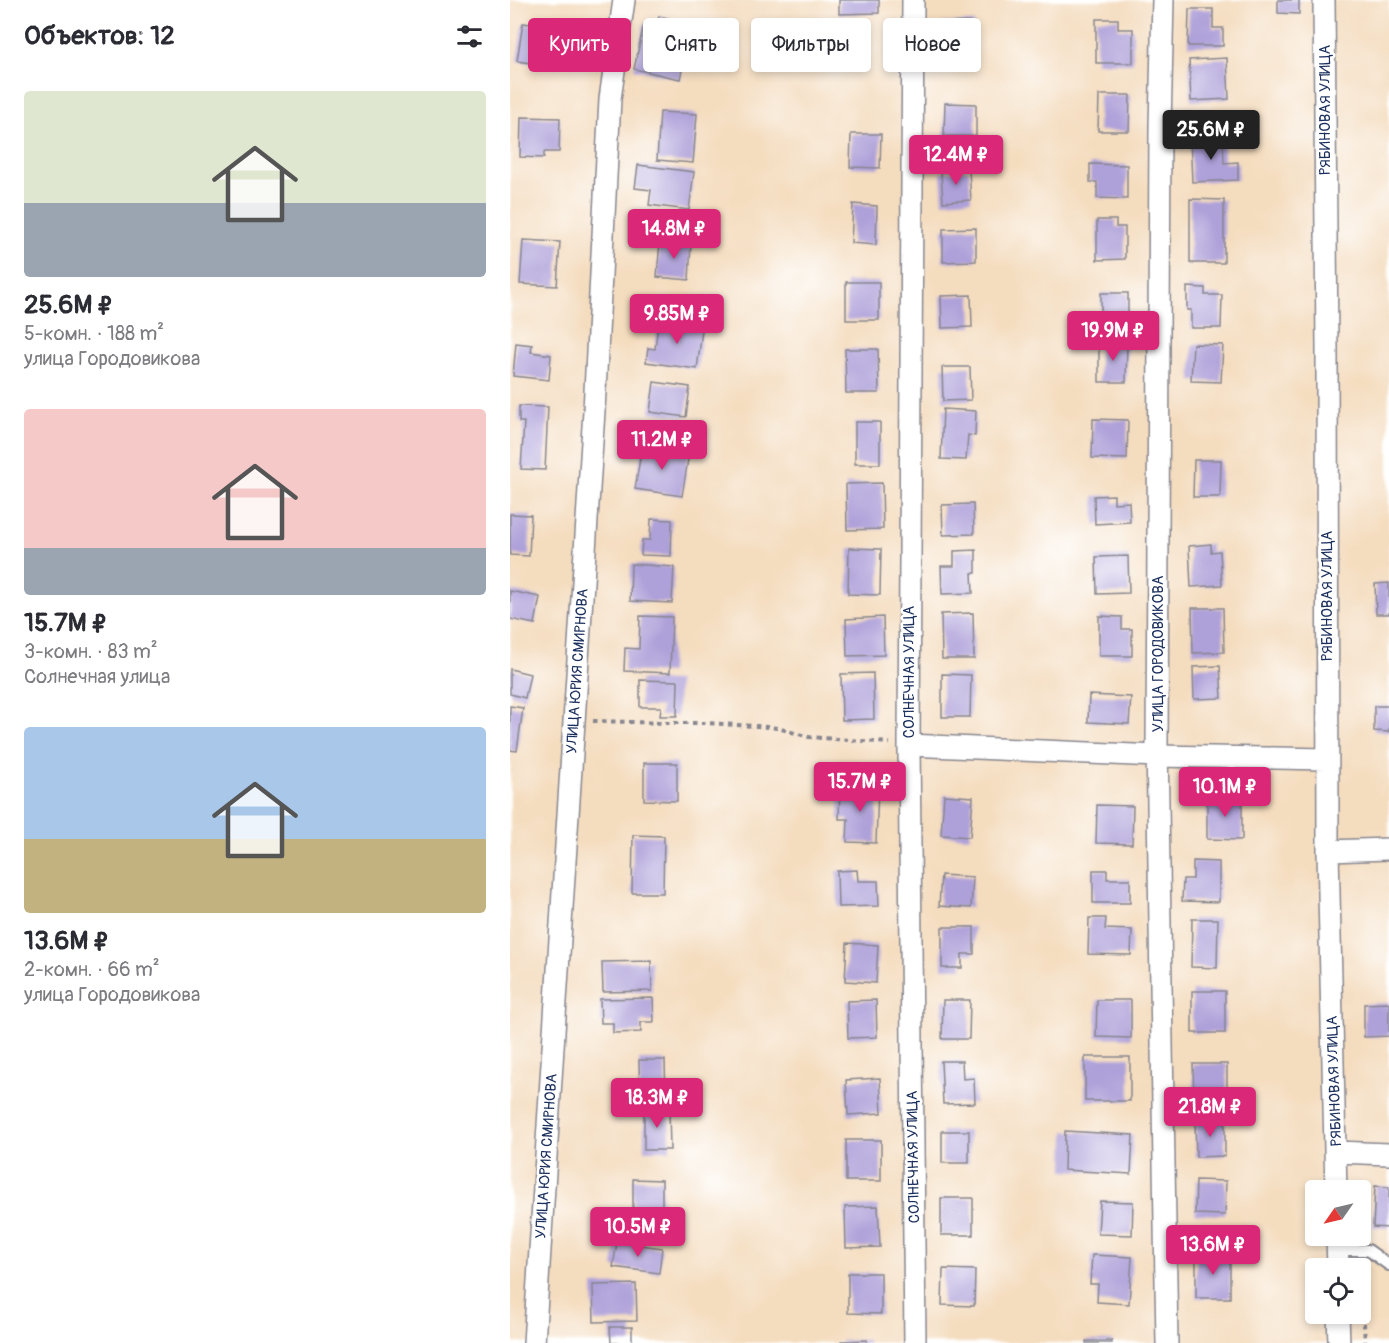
<!DOCTYPE html>
<html lang="ru">
<head>
<meta charset="utf-8">
<style>
  body { margin:0; font-family:Pangolin,sans-serif; background:#f7f7f7; color:#2b2b33; height:100vh; display:flex; flex-direction:column; font-size:22px; white-space:nowrap }
  * { box-sizing:border-box; margin:0 }
  p { font-size:20px; color:#7c7c81 }
  .icon { flex:none; width:33px; height:33px; fill:none; stroke:currentColor; stroke-width:2; stroke-linecap:round; stroke-linejoin:round }
  .map { position:relative; flex:1; overflow:hidden }
  .sheet { display:flex; flex-direction:column; background:#fff; width:510px }
  .sheet>* { flex:none }
  .guide { position:absolute; left:18px; top:18px; width:570px; height:54px; display:flex; gap:12px }
  .needle { width:39px; rotate:236deg }
  .buttons { position:absolute; left:795px; top:1180px; display:grid; gap:12px }
  .buttons a { display:grid; place-items:center; width:66px; height:66px; border-radius:6px; background:#fff; box-shadow:0 3px 9px #0003; font-size:30px }
  .price { position:absolute; translate:-50% -51px; padding:0 14px; border-radius:6px; background:#db2777; color:#fff; font-size:20px; line-height:39px; filter:drop-shadow(0 2px 3px #0008) }
  .price::after { content:''; position:absolute; left:50%; top:36px; width:18px; height:14px; margin-left:-9px; background:inherit; clip-path:polygon(0 0,100% 0,50% 100%) }
  .price.selected { background:#222; color:#fff }
  ul { padding:0; list-style:none }
  li { display:grid; align-content:center; gap:12px; height:318px; padding:0 24px }
  li span { display:grid; place-items:center; height:186px; border-radius:6px; color:#555 }
  li>.icon { margin-inline-start:auto }
  span .icon { width:108px; height:108px; fill:#fffc; stroke-width:1 }
  li b { font-size:26px }
  h2 { display:flex; justify-content:space-between; align-items:center; height:72px; padding:0 24px; font-size:26px }
  .pill { padding:0 21px; border-radius:6px; background:#fff; box-shadow:0 3px 9px #0003; font-size:21px; line-height:54px }
  .pill.selected { background:#db2777; color:#fff }
  main { display:flex; flex:1; min-height:0 }
  .map>svg:first-child { display:block }
  .building { fill:#aea0d9 }
  .lines { fill:none; stroke-linecap:round; stroke-linejoin:round }
  .lane-casing { stroke:#88868e; stroke-width:14 }
  .street-casing { stroke:#88868e; stroke-width:24 }
  .path { stroke:#88868e; stroke-width:4; stroke-dasharray:4.5 4.5; stroke-linecap:butt }
  .lane { stroke:#fff; stroke-width:10 }
  .street { stroke:#fff; stroke-width:21 }
  .labels { text-anchor:middle; stroke-width:5; stroke-linejoin:round; paint-order:stroke }
  .street-label { font-size:15px; fill:#1b2f5e; stroke:#fff }
</style>
</head>
<body>
<main>
<section class="sheet">
<h2>Объектов: 12<svg class="icon" aria-label="filters" viewBox="0 0 24 24"><path d="M4 7h16M4 17h16"/><circle cx="9" cy="7" r="2"/><circle cx="15" cy="17" r="2"/></svg></h2>
<ul>
<li><span style="background:linear-gradient(#dfe7d0 60%,#9aa5b1 0)"><svg class="icon" aria-label="home" viewBox="0 0 24 24"><path d="M3 11l9-7 9 7M6 9v11h12V9"/></svg></span><div><b>25.6M ₽</b><p>5-комн. · 188 m²</p><p>улица Городовикова</p></div></li>
<li><span style="background:linear-gradient(#f6c9c9 75%,#9aa5b1 0)"><svg class="icon" aria-label="home" viewBox="0 0 24 24"><path d="M3 11l9-7 9 7M6 9v11h12V9"/></svg></span><div><b>15.7M ₽</b><p>3-комн. · 83 m²</p><p>Солнечная улица</p></div></li>
<li><span style="background:linear-gradient(#a9c7e8 60%,#c2b280 0)"><svg class="icon" aria-label="home" viewBox="0 0 24 24"><path d="M3 11l9-7 9 7M6 9v11h12V9"/></svg></span><div><b>13.6M ₽</b><p>2-комн. · 66 m²</p><p>улица Городовикова</p></div></li>
</ul>
</section>
<div class="map">
<svg width="879" height="1343" viewBox="0 0 879 1343">
  <rect width="100%" height="100%" fill="#fff"/>
  <filter id="ink" filterUnits="userSpaceOnUse"><feTurbulence type="fractalNoise" baseFrequency=".0167" numOctaves="2"/><feDisplacementMap in="SourceGraphic" scale="12" xChannelSelector="R" yChannelSelector="G"/><feConvolveMatrix kernelMatrix="1 2 1 2 8 2 1 2 1" color-interpolation-filters="sRGB"/></filter>
  <filter id="wash" filterUnits="userSpaceOnUse"><feTurbulence type="fractalNoise" baseFrequency=".008" numOctaves="4" result="noise"/><feDisplacementMap in="SourceGraphic" scale="24" xChannelSelector="R" yChannelSelector="G"/><feGaussianBlur stdDeviation="1.35" result="paint"/><feColorMatrix in="noise" values="0 0 0 0 0 0 0 0 0 0 0 0 0 0 0 0 0 1.4 0 .05"/><feComposite in="paint" operator="in"/></filter>
  <g filter="url(#wash)">
    <rect width="100%" height="100%" fill="#f4dcbe"/>
    <g id="blocks">
      <!-- building -->
      <path class="building" d="M329,0h40v13l-40,1z
        M768,0h21v14l-21,-1z
        M679,9h24v19h10v18h-35z
        M149,16l17,4 -2,10 16,3 -10,46 -46,-10 10,-45 13,2z
        M586,19h22v10h15v34h-37z
        M305,20l39,6 -4,27 -20,-3v3l-19,-2z
        M464,22l2,38 -33,1 -2,-38z
        M13,23l40,5 -5,39 -41,-6z
        M717,58l2,41 -38,2 -2,-41z
        M589,95h31l-1,36h-31z
        M435,103l31,1v32h-32z
        M150,112l37,2 -4,49 -36,-3z
        M11,117l39,1 -1,34h-15v6l-24,-1z
        M341,134h30l-1,34 -30,-1z
        M713,136l1,27 14,-1v18l-46,2 -2,-45z
        M580,164l37,1v34l-30,-1v-16h-7z
        M128,165l56,7 -5,38 -40,-5 2,-15 -16,-2z
        M459,170l2,30 -28,2 -2,-30z
        M680,199l34,1v63h-34z
        M343,204l24,2 -1,39 -25,-2z
        M587,220h19v7h9v32l-28,1z
        M466,228v33l-33,1v-33z
        M13,240l37,2 -3,44 -37,-2z
        M150,241l31,2 -2,37 -32,-3z
        M336,282h33v38h-33z
        M677,287l18,1v7h17l-1,33h-30v-18h-4z
        M591,293h27v39h-27z
        M461,295l1,32 -30,1 -1,-32z
        M167,319l26,4 -6,46 -51,-7 2,-14 7,1 3,-25 18,3z
        M589,342l28,1 -1,39h-27z
        M6,343l16,2 -1,7 20,3 -2,25 -36,-4z
        M683,344l30,1 -2,37 -30,-1z
        M335,349h33l1,44h-33z
        M432,367h28l1,33 -28,1z
        M144,382l36,5 -4,30 -36,-5z
        M9,406l29,1 -3,63 -24,-1 3,-47h-5z
        M433,409l33,2 -1,25 -7,-1 -2,25 -25,-1z
        M583,419l35,1 -1,39 -35,-1z
        M345,422h25v42h-25z
        M132,446l47,7 -7,43 -47,-7z
        M684,460h27l-1,37h-27z
        M372,483l1,46 -36,1 -1,-46z
        M604,495v8l15,-1 1,20 -35,2 -1,-28z
        M463,504l1,30 -31,1 -1,-30z
        M0,514l21,1 -2,41 -19,-1z
        M141,519l21,1 -1,36 -30,-1 1,-15h8z
        M701,544v8l9,-1 2,34 -31,2 -2,-41z
        M339,548l32,1 -1,46 -32,-1z
        M466,550v23h-4l1,20 -31,1 -1,-28h13v-15z
        M618,556l1,37 -32,1 -1,-37z
        M121,564l43,3 -2,36 -42,-2z
        M879,583v31h-13l-1,-30z
        M0,591l30,6 -5,27 -25,-5z
        M682,608h31l1,44 -31,1z
        M463,613l1,46h-32l-1,-45z
        M130,616l32,1 -2,56 -46,-2 1,-23 14,1z
        M589,616l23,1v12h10v27h-33z
        M373,617l1,38 -37,1 -1,-37z
        M710,666l2,32 -28,1 -1,-32z
        M0,669l20,5 -5,24 -15,-4z
        M363,673l1,46 -32,1 -1,-46z
        M432,674l29,1 -1,42h-28z
        M130,680l38,1 -1,35h-17l1,-9h-21z
        M579,695l42,2 -2,27 -41,-2z
        M0,706l13,2 -6,43 -7,-1z
        M864,706h15v26l-15,-1z
        M134,763h33v38l-33,-1z
        M330,786l38,2 -2,55 -29,-1 1,-23h-9z
        M434,795l29,2 -3,40 -29,-2z
        M697,796h35v44l-35,-1z
        M587,805l36,1 -1,38 -36,-1z
        M123,835l31,1 -1,57h-31z
        M683,861l26,1v40l-37,-1 1,-22h10z
        M347,870l1,11h20l1,25 -41,1 -1,-36z
        M583,870h14v9h23v24h-37z
        M431,875l32,2 -2,31 -32,-2z
        M579,918h17l-1,11 27,1 -1,25 -43,-1z
        M682,919h26l-1,49 -26,-1z
        M432,927h32v27h-12v14h-20z
        M337,943l31,2 -2,38 -31,-2z
        M141,961l1,30 -49,1 -1,-30z
        M682,991h33v42h-33z
        M143,998l1,24h-13v10l-28,1v-10h-12l-1,-24z
        M366,1000l1,37 -29,1 -1,-37z
        M433,1000h27l-1,39h-27z
        M587,1000h34v38l-35,-1z
        M879,1003v33l-25,1v-33z
        M575,1057h45v44h-45z
        M129,1060h26l1,39 -26,1z
        M431,1061h21l1,18 11,-1 1,25 -32,1z
        M683,1064h34v39h-33z
        M370,1078l2,35 -34,2 -2,-35z
        M159,1108l1,42h-26v-41z
        M685,1120h30v36l-29,1z
        M432,1131h27v32h-27z
        M555,1131l68,4 -2,39 -67,-4z
        M336,1140h35v41h-35z
        M123,1179l29,1v30l-29,-1z
        M686,1180l30,1 -1,34 -30,-1z
        M865,1186l14,1v41l-16,-1z
        M431,1198h32v37h-32z
        M590,1201l33,1 -1,33 -34,-1z
        M368,1206l2,41 -34,1 -1,-41z
        M107,1242l45,6 -3,25 -46,-6z
        M686,1254h34v44h-34z
        M582,1255l40,2 -3,47 -32,-2 1,-18h-8z
        M433,1269l32,1 -1,36 -32,-1z
        M338,1273h33v41l-33,-1z
        M126,1284l1,37 -43,1 -1,-37z
        M100,1327h22v16h-21z
        M357,1340v3h-26v-2z
        M576,1341h26v2h-26z"/>
    </g>
  </g>
  <g filter="url(#ink)">
    <use href="#blocks" fill-opacity="0" stroke="#88868e" stroke-width="1.5"/>
    <g class="lines">
      <!-- lane casing -->
      <g class="lane-casing">
        <path id="lane" d="M827,1250h31l21,15"/>
      </g>
      <!-- street casing -->
      <g class="street-casing">
        <path id="street" d="M403,0l-4,745 6,598
          M653,0l-3,127 -3,618 10,598
          M814,0l3,347 1,504 8,340
          M399,745l248,11 170,3
          M818,851l61,-2
          M826,1152l53,2
          M827,1236l1,33
          M828,1314l1,29
          M24,1343l60,-932 16,-312 14,-99"/>
      </g>
      <!-- path -->
      <path class="path" d="M83,721l74,2h37l52,3 22,2 31,9 81,6
        M851,1269l4,74"/>
      <!-- lane -->
      <use href="#lane" class="lane"/>
      <!-- street -->
      <use href="#street" class="street"/>
    </g>
  </g>
  <g class="labels">
    <!-- street labels -->
    <g class="street-label">
      <text transform="translate(815 110) rotate(-90)" y="5">РЯБИНОВАЯ УЛИЦА</text>
      <text transform="translate(817 596) rotate(-90)" y="5">РЯБИНОВАЯ УЛИЦА</text>
      <text transform="translate(648 654) rotate(-90)" y="5">УЛИЦА ГОРОДОВИКОВА</text>
      <text transform="translate(67 671) rotate(-86)" y="5">УЛИЦА ЮРИЯ СМИРНОВА</text>
      <text transform="translate(399 672) rotate(-90)" y="5">СОЛНЕЧНАЯ УЛИЦА</text>
      <text transform="translate(824 1081) rotate(-92)" y="5">РЯБИНОВАЯ УЛИЦА</text>
      <text transform="translate(36 1156) rotate(-86)" y="5">УЛИЦА ЮРИЯ СМИРНОВА</text>
      <text transform="translate(403 1157) rotate(-91)" y="5">СОЛНЕЧНАЯ УЛИЦА</text>
    </g>
  </g>
</svg>
<div class="buttons">
<a><svg class="needle" viewBox="-14 -14 28 28"><path d="M0-13l5 13h-10z" fill="#e53935"/><path d="M0 13l5-13h-10z" fill="#7c7c81"/></svg></a>
<a><svg class="icon" aria-label="locate" viewBox="0 0 24 24"><circle cx="12" cy="12" r="6"/><path d="M12 2v4M12 18v4M2 12h4M18 12h4"/></svg></a>
</div>
<b class="price selected" style="left:701px;top:161px">25.6M ₽</b>
<b class="price" style="left:446px;top:186px">12.4M ₽</b>
<b class="price" style="left:164px;top:260px">14.8M ₽</b>
<b class="price" style="left:167px;top:345px">9.85M ₽</b>
<b class="price" style="left:603px;top:362px">19.9M ₽</b>
<b class="price" style="left:152px;top:471px">11.2M ₽</b>
<b class="price" style="left:350px;top:813px">15.7M ₽</b>
<b class="price" style="left:715px;top:818px">10.1M ₽</b>
<b class="price" style="left:147px;top:1129px">18.3M ₽</b>
<b class="price" style="left:700px;top:1138px">21.8M ₽</b>
<b class="price" style="left:128px;top:1258px">10.5M ₽</b>
<b class="price" style="left:703px;top:1276px">13.6M ₽</b>
<div class="guide">
<a class="pill selected">Купить</a>
<a class="pill">Снять</a>
<a class="pill">Фильтры</a>
<a class="pill">Новое</a>
</div>
</div>
</main>
</body>
</html>
